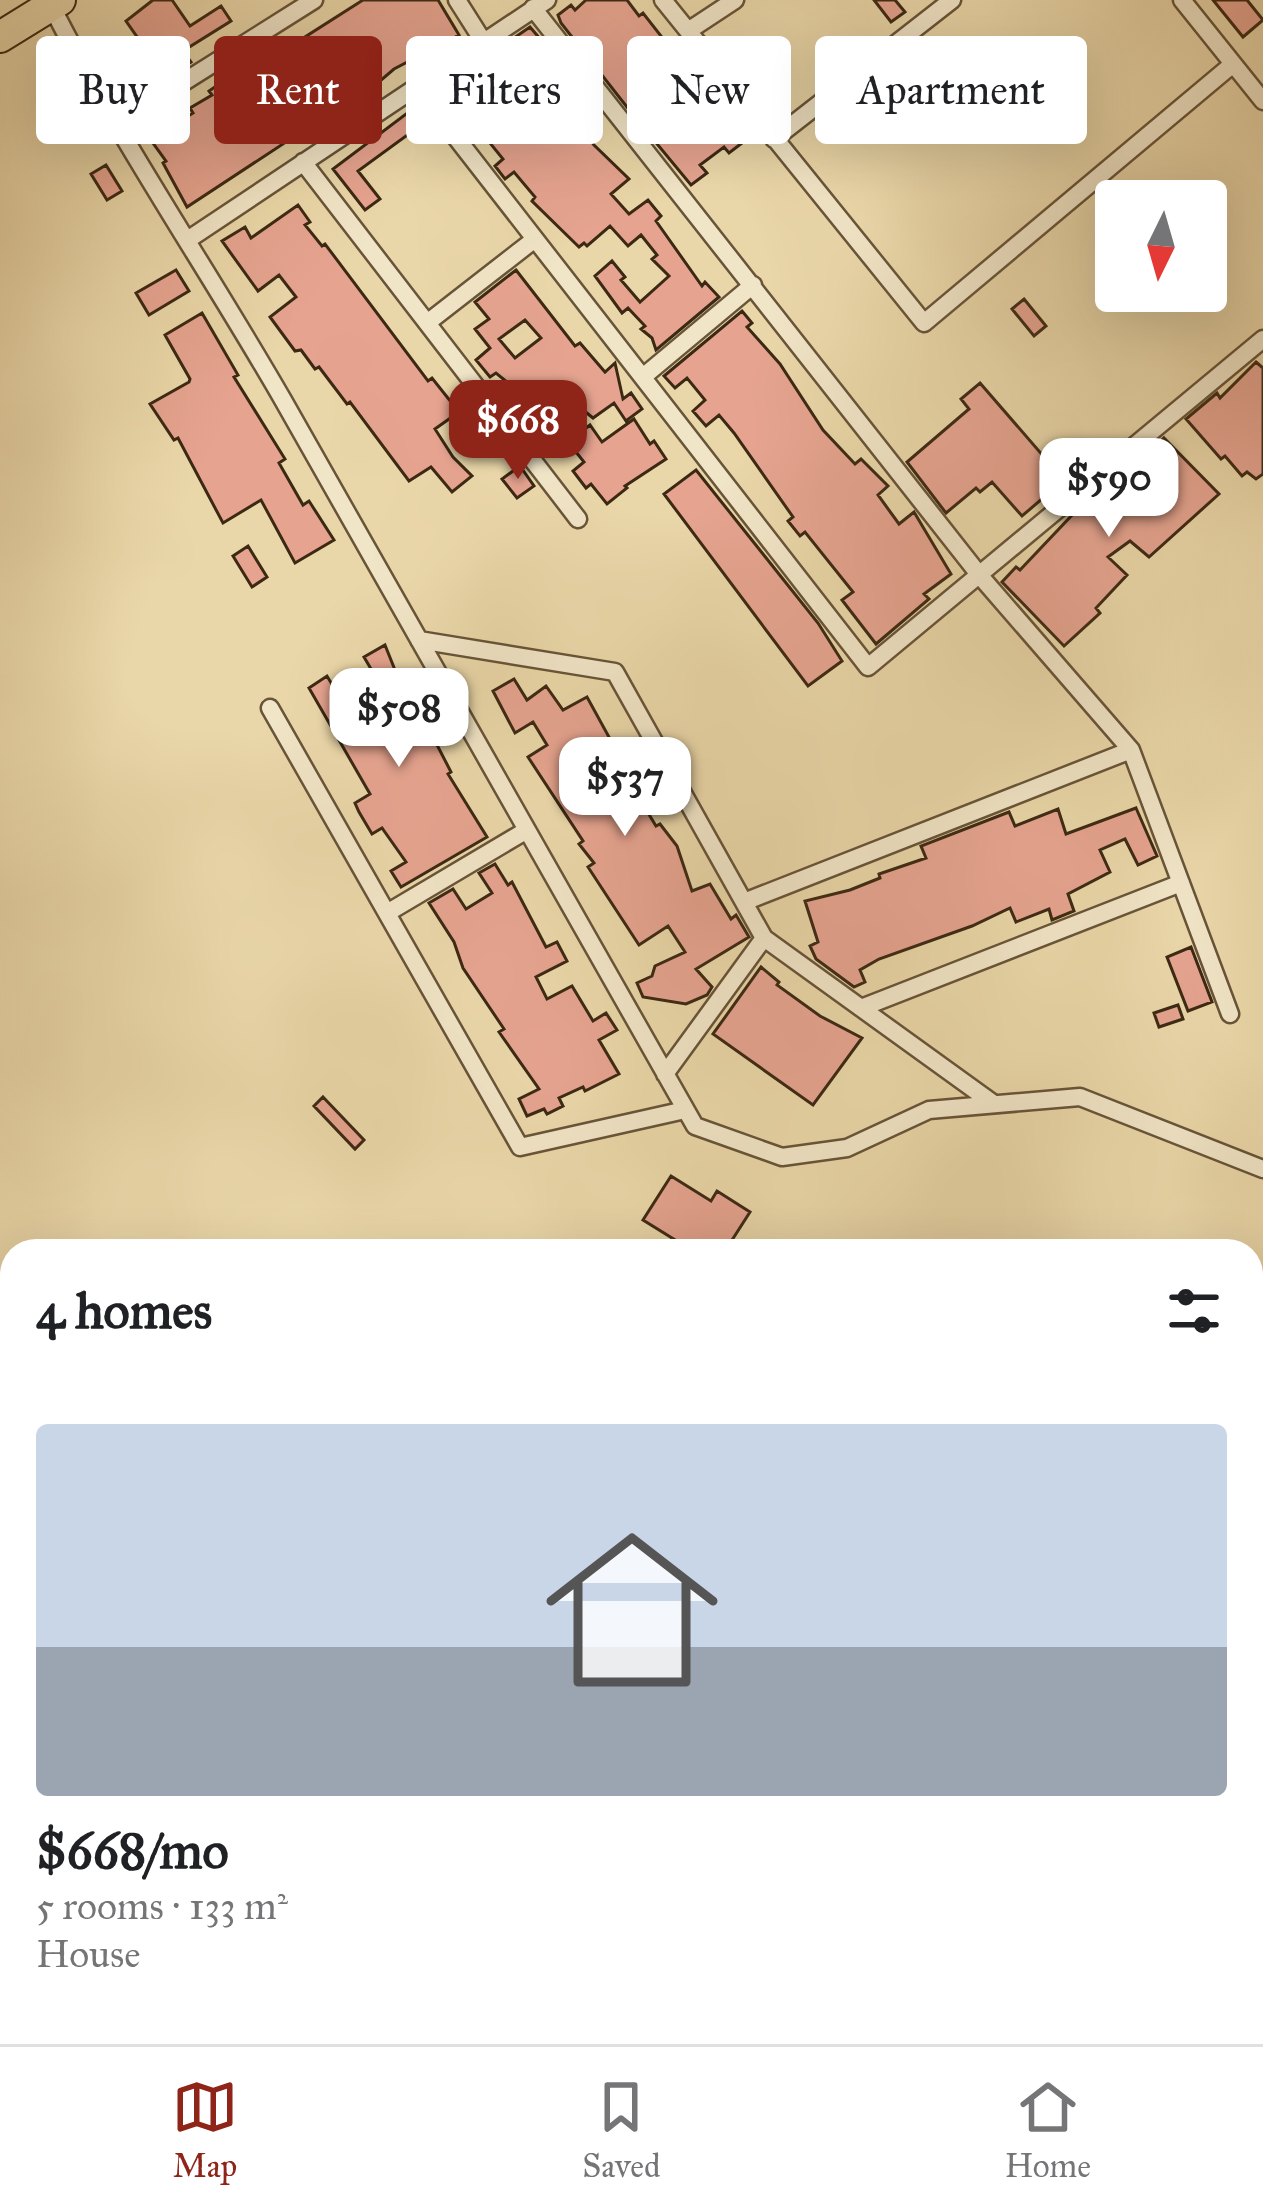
<!DOCTYPE html>
<html lang="en">
<head>
<meta charset="utf-8">
<style>
  body { margin:0; font-family:"IM FELL Great Primer",serif; background:#f2f2f2; color:#202124; height:100vh; display:flex; flex-direction:column; font-size:45px; white-space:nowrap }
  * { box-sizing:border-box; margin:0 }
  p { font-size:39px; color:#757577 }
  .icon { flex:none; width:66px; height:66px; fill:none; stroke:currentColor; stroke-width:2; stroke-linecap:round; stroke-linejoin:round }
  .map { position:relative; flex:1; overflow:hidden }
  .sheet { position:absolute; left:0px; top:1239px; width:1263px; height:807px; display:flex; flex-direction:column; background:#fff; border-radius:36px 36px 0 0; box-shadow:0 12px 48px #0002 }
  .sheet>* { flex:none }
  .guide { position:absolute; left:36px; top:36px; width:1191px; height:108px; display:flex; gap:24px }
  .needle { width:78px; rotate:185deg }
  .fabs { position:absolute; left:1095px; top:180px; display:grid; gap:24px }
  .fabs a { display:grid; place-items:center; width:132px; height:132px; border-radius:12px; background:#fff; box-shadow:0 12px 48px #0002; font-size:60px }
  .price { position:absolute; translate:-50% -102px; padding:0 27px; border-radius:24px; background:#fff; color:#222; font-size:39px; line-height:78px; filter:drop-shadow(0 3px 6px #0008) }
  .price::after { content:''; position:absolute; left:50%; top:72px; width:36px; height:27px; margin-left:-18px; background:inherit; clip-path:polygon(0 0,100% 0,50% 100%) }
  .price.on { background:#8f2418; color:#fff }
  ul { padding:0; list-style:none }
  li { display:grid; align-content:center; gap:24px; height:636px; padding:0 36px }
  li+li { border-top:3px solid #e0e0e0 }
  li span { display:grid; place-items:center; height:372px; border-radius:12px; color:#555 }
  li>.icon { margin-inline-start:auto }
  span .icon { width:216px; height:216px; fill:#fffc; stroke-width:1 }
  li b { font-size:51px }
  h2 { display:flex; justify-content:space-between; align-items:center; height:144px; padding:0 36px; font-size:51px }
  .tag { padding:0 42px; border-radius:12px; background:#fff; box-shadow:0 12px 48px #0002; font-size:42px; line-height:108px }
  .tag.on { background:#8f2418; color:#fff }
  .menu { display:flex; justify-content:space-around; align-items:center; height:168px; border-top:3px solid #e0e0e0; background:#fff; font-size:33px; color:#757577 }
  .menu a { display:grid; justify-items:center; gap:6px }
  .menu .on { color:#8f2418 }
  .map>svg:first-child { display:block }
  .lines { fill:none; stroke-linecap:round; stroke-linejoin:round }
  .river { stroke:#9bb7b3; stroke-width:30 }
  .building { fill:#e6a490; stroke:#3c2913; stroke-width:3; fill-rule:evenodd }
  .street-casing { stroke:#685438; stroke-width:21 }
  .highway-casing { stroke:#3c2913; stroke-width:34 }
  .street { stroke:#f1e5c7; stroke-width:16 }
  .highway { stroke:#ead7a9; stroke-width:30 }
</style>
</head>
<body>
<div class="map">
<svg width="1263" height="2044" viewBox="0 0 1263 2044">
  <rect width="100%" height="100%" fill="#ead7a9"/>
  <filter id="stains"><feTurbulence type="fractalNoise" baseFrequency=".00167" numOctaves="4"/><feColorMatrix values="0 0 0 0 .2 0 0 0 0 .09 0 0 0 0 .02 0 0 0 .5 -.17"/></filter>
  <radialGradient id="worn" r=".72"><stop offset=".6" stop-color="#630" stop-opacity="0"/><stop offset="1" stop-color="#630" stop-opacity=".3"/></radialGradient>
  <g class="lines">
    <!-- river -->
    <path class="river" d="M467,2044l20,-10
      M930,2044l10,-10"/>
  </g>
  <!-- building -->
  <path class="building" d="M153,0h19l18,26 31,-20 10,15 -48,30 8,11 -25,16 -40,-57z
    M363,0h75l21,35 -65,34 -35,30 -23,10 -149,98 -24,-44 3,-2 -16,-22 43,-26 -3,-5 22,-13 -3,-4 20,-14 40,-23 5,9 23,-15 -3,-4z
    M586,0h41l12,16 4,-3 40,51 -42,61 -80,-102 -3,-8 13,-10 4,5z
    M874,0h21l10,12 -14,10z
    M1213,0h34l16,20 -20,17z
    M530,27l17,20 -17,11 24,30 10,-9 9,11 -8,8v6l29,41 35,34 -18,15 18,20 19,-14 13,16 -5,5 46,65 3,-4 14,15 -63,53 -4,-12 -11,-9 4,-3 -17,-18 -6,5 -27,-37 17,-15 13,16 -4,3 19,22 29,-26 -17,-17 5,-4 -16,-20 -13,11 -18,-20 -23,20 -3,-3 -5,4 -47,-46 3,-4 -21,-25 -9,7 -10,-13 8,-7 -17,-21 -5,4 -13,-17 11,-9 -25,-33 31,-24 8,14 26,-19 -11,-12z
    M697,82l26,38 4,-4 15,19 -5,3 5,5 -13,10 -5,-6 -24,18 7,8 -16,12 -48,-58z
    M406,114l11,14 -59,43 22,28 -15,11 -32,-41z
    M106,165l16,26 -15,9 -16,-26z
    M298,205l12,17 -5,3 17,21 3,-2 103,137 4,-3 27,34 -24,17 18,28 19,19 -20,16 -21,-25 -22,14 -59,-79 -3,2 -28,-37 -4,2 -14,-19 -6,1 -25,-34 26,-20 -17,-22 -21,16 -36,-50 23,-14 6,11z
    M176,270l13,21 -40,24 -13,-22z
    M516,270l59,76 5,-3 25,29 10,-9 8,36 8,-6 11,16 -15,11 1,4 -14,-21 -21,15 -37,-30 -32,24 -13,-15 7,-6 -22,-18 -6,4 -14,-17 14,-12 -15,-19 14,-10 -14,-17zM525,320l16,18 -26,20 -16,-19z
    M1024,299l22,27 -12,10 -22,-27z
    M742,311l10,12 -5,4 33,37 43,66 32,34 6,-5 27,27 -10,9 21,29 15,-12 37,62 -27,20 5,5 -53,45 -34,-44 11,-8 -48,-60 -5,4 -12,-15 5,-4 -59,-84 -15,-18 -13,11 -13,-15 12,-11 -18,-22 -12,10 -11,-12z
    M202,313l36,62 -4,2 51,82 -6,4 24,42 6,-4 25,39 -39,23 -34,-63 -38,23 -45,-85 -4,2 -24,-36 39,-22 1,-3 -25,-44z
    M1256,362l7,6v106l-7,5 -9,-7 -5,4 -17,-20 -4,3 -35,-40 31,-26 3,5z
    M980,383l84,97 -42,36 -30,-34 -12,10 -4,-4 -30,25 -39,-51 62,-53 -8,-10z
    M634,419l16,25 4,-3 12,18 -41,27 2,2 -20,16 -16,-20 -5,4 -13,-17 11,-9 -16,-20 22,-17 12,17z
    M1164,438l55,56 -70,63 -19,-16 -22,16 19,18 -31,33 4,5 -36,33 -62,-64 14,-15 4,3 56,-59 34,-24 35,-33 2,2z
    M520,466l14,20 -17,12 -15,-19z
    M696,470l122,153 24,38 -34,25 -144,-192z
    M248,546l19,31 -15,10 -19,-31z
    M385,645l16,40 16,26 2,-1 32,62 -3,2 39,63 -86,50 -10,-16 15,-9 -24,-34 -10,6 -13,-22 -4,-9 15,-9 -61,-106 18,-12 12,20 35,-22 -10,-17z
    M514,679l13,21 19,-14 17,24 24,-13 34,62 18,-11 4,7 21,34 -22,14 14,23 4,-2 17,22 15,45 18,-7 21,35 5,-4 13,22 -53,32 16,18 -5,8 -21,9 -43,-7 -6,-14 15,-7 3,-10 30,-14 -17,-26 -29,19 -51,-78 6,-4 -15,-19 4,-3 -55,-84 19,-12 -14,-23 -18,11 -22,-42z
    M1136,808l21,48 -19,9 -13,-26 -25,11 10,22 -42,22 6,17 -22,9 -3,-11 -33,13 -6,-14 -38,18 -93,33 -19,11 5,12 -11,5 -38,-28 -6,-13 8,-4 -13,-41 45,-11 30,-12 -1,-4 47,-16 -5,-12 88,-34 6,14 43,-17 8,25z
    M495,864l13,21 4,-3 34,65 11,-5 10,19 -31,16 11,22 25,-13 21,35 13,-8 11,17 -18,10 20,34 -34,17 -2,-4 -24,11 4,8 -16,8 -3,-5 -17,7 -8,-17 20,-10 -40,-57 5,-3 -41,-61 -9,-26 -25,-39 24,-14 13,20 26,-16 -13,-20z
    M1191,947l21,55 -24,9 -21,-54z
    M761,967l18,15 -2,3 43,31 42,22 -49,67 -100,-71z
    M1178,1005l5,14 -24,8 -5,-14z
    M323,1097l41,43 -9,9 -41,-43z
    M671,1176l40,25 6,-10 33,21 -25,39h-32l-50,-31z"/>
  <g class="lines">
    <!-- street casing -->
    <g class="street-casing">
      <path id="street" d="M457,0l26,41
        M663,0l261,323 309,-259
        M1182,0l81,101
        M49,1c69,138 157,265 234,399 139,241 273,485 412,726l87,31 65,-9 82,-38 151,-13 183,72
        M533,8l448,569 150,173 99,264
        M688,31l47,-31
        M416,86l452,581 395,-328
        M114,126l200,-126
        M774,139l178,-139
        M303,162l275,357
        M189,239l358,-239
        M427,323l108,-84
        M644,376l109,-91
        M419,640l196,32 149,266 230,166
        M270,708l250,439 165,-37
        M744,902l387,-152
        M387,913l140,-83
        M861,1008l320,-125
        M665,1074l99,-136
        M1251,1880l12,-4
        M1251,2011l12,-4"/>
    </g>
    <!-- highway casing -->
    <g class="highway-casing">
      <path id="highway" d="M0,37l60,-37"/>
    </g>
    <!-- street -->
    <use href="#street" class="street"/>
    <!-- highway -->
    <use href="#highway" class="highway"/>
  </g>
  <rect width="100%" height="100%" filter="url(#stains)"/>
  <rect width="100%" height="100%" fill="url(#worn)"/>
</svg>
<div class="fabs">
<a><svg class="needle" viewBox="-14 -14 28 28"><path d="M0-13l5 13h-10z" fill="#e53935"/><path d="M0 13l5-13h-10z" fill="#757577"/></svg></a>
</div>
<b class="price on" style="left:518px;top:482px">$668</b>
<b class="price" style="left:1109px;top:540px">$590</b>
<b class="price" style="left:399px;top:770px">$508</b>
<b class="price" style="left:625px;top:839px">$537</b>
<div class="guide">
<a class="tag">Buy</a>
<a class="tag on">Rent</a>
<a class="tag">Filters</a>
<a class="tag">New</a>
<a class="tag">Apartment</a>
</div>
<section class="sheet">
<h2>4 homes<svg class="icon" aria-label="filters" viewBox="0 0 24 24"><path d="M4 7h16M4 17h16"/><circle cx="9" cy="7" r="2"/><circle cx="15" cy="17" r="2"/></svg></h2>
<ul>
<li><span style="background:linear-gradient(#c9d6e8 60%,#9aa5b1 0)"><svg class="icon" aria-label="home" viewBox="0 0 24 24"><path d="M3 11l9-7 9 7M6 9v11h12V9"/></svg></span><div><b>$668/mo</b><p>5 rooms · 133 m²</p><p>House</p></div></li>
</ul>
</section>
</div>
<nav class="menu">
<a class="on"><svg class="icon" aria-label="map" viewBox="0 0 24 24"><path d="M3 6l6-2 6 2 6-2v14l-6 2-6-2-6 2zM9 4v14M15 6v14"/></svg>Map</a>
<a><svg class="icon" aria-label="saved" viewBox="0 0 24 24"><path d="M7 4h10v16l-5-4-5 4z"/></svg>Saved</a>
<a><svg class="icon" aria-label="home" viewBox="0 0 24 24"><path d="M3 11l9-7 9 7M6 9v11h12V9"/></svg>Home</a>
</nav>
</body>
</html>
